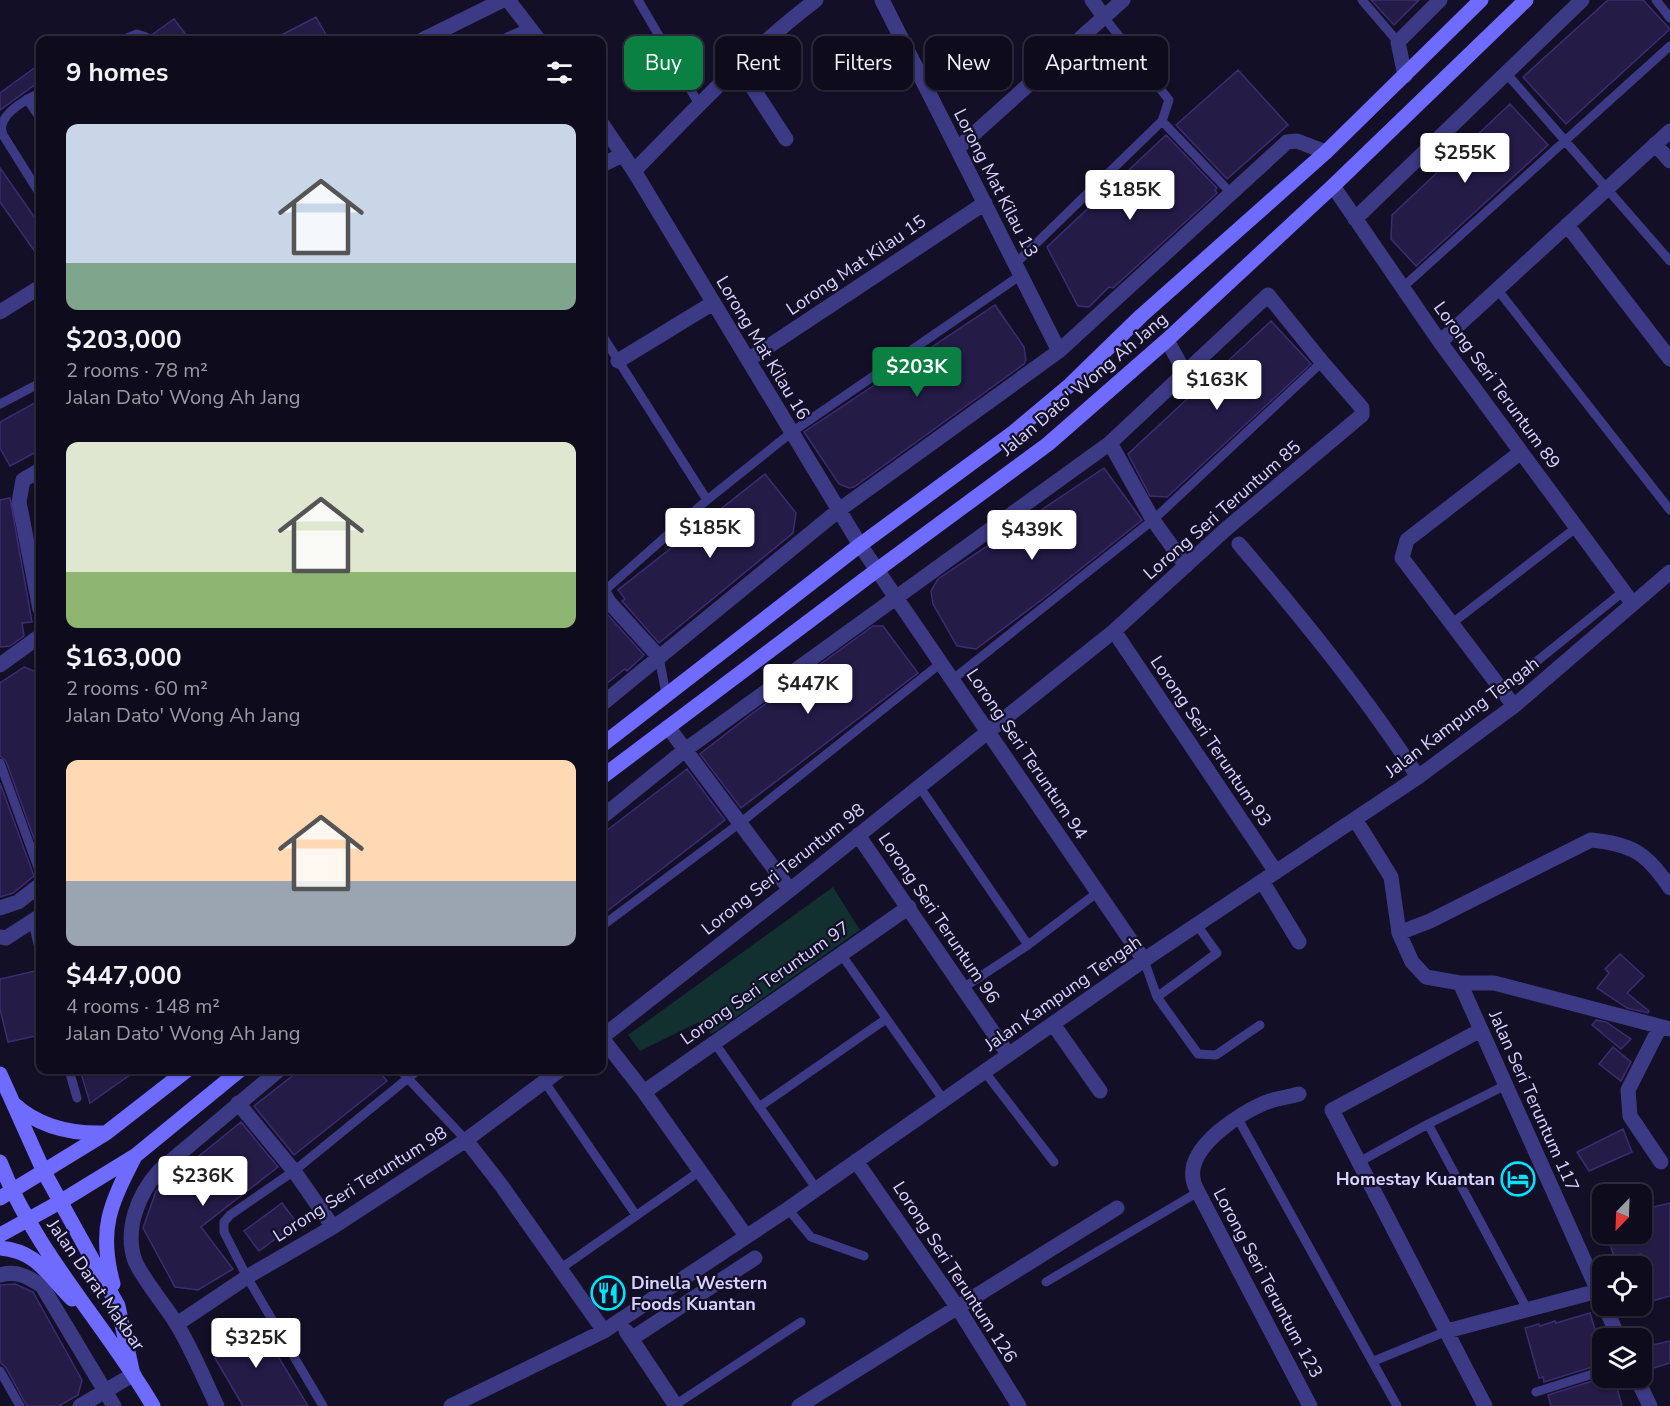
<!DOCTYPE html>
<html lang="en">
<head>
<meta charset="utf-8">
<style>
  body { margin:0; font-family:"Nunito Sans",sans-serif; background:#171425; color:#f1f3f6; height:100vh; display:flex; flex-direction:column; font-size:22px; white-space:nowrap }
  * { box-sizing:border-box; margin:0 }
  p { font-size:20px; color:#9b9ba3 }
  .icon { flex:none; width:33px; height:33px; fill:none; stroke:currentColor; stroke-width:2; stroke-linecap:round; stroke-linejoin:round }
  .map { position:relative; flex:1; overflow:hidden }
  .side { position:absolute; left:36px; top:36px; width:570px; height:1038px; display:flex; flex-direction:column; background:#0e0b1c; border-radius:12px; box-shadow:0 2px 4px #0004,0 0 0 2px #2e2b3b }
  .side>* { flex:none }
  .top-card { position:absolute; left:624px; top:36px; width:570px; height:54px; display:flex; gap:12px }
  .needle { width:39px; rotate:203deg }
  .fabs { position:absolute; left:1592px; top:1184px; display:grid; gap:12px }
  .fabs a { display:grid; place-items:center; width:60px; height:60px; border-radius:12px; background:#0e0b1c; box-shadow:0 2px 4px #0004,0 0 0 2px #2e2b3b; font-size:30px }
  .price { position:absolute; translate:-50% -51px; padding:0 14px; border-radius:6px; background:#fff; color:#222; font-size:20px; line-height:39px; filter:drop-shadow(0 2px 3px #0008) }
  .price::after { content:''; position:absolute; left:50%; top:36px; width:18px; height:14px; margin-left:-9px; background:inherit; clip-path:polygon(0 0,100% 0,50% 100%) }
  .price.active { background:#0b8043; color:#fff }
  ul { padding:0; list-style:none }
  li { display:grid; align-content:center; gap:12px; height:318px; padding:0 30px }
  li span { display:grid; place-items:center; height:186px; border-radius:12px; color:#555 }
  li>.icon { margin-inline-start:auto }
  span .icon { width:108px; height:108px; fill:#fffc; stroke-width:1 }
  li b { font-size:26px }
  h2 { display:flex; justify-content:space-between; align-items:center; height:72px; padding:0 30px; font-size:26px }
  .chip { padding:0 21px; border-radius:12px; background:#0e0b1c; box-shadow:0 2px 4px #0004,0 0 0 2px #2e2b3b; font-size:21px; line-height:54px }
  .chip.active { background:#0b8043; color:#fff }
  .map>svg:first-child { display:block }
  .green { fill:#12302f }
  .building { fill:#241b47; stroke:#3b2d73; stroke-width:1.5 }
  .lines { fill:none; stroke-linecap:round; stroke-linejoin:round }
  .lane { stroke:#3d3a85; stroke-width:9 }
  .street { stroke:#3d3a85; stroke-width:15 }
  .secondary { stroke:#6f6bff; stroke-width:15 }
  .labels { text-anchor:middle; stroke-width:4.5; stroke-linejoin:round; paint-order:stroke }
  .street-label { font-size:18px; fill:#d9d4ff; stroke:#130f26 }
  .poi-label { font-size:18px; font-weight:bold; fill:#d9d4ff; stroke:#130f26; text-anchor:end }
</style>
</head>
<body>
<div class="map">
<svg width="1670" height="1406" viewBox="0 0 1670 1406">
  <rect width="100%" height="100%" fill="#130f26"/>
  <!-- green -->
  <path class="green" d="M833,887l27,43 -148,104 -13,-12 -59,29 -12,-16z"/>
  <!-- building -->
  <path class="building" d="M1371,0h48l-25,25z
    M1608,0h35l27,29 -104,95 -43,-47z
    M316,17l13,23h-57z
    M174,19l16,21h-34l-3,-6z
    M40,64v17l-40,29v-17z
    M1238,70l50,55 -61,54 -51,-54z
    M1510,104l38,41 -132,121 -25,-27 1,-24z
    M1166,135l51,53 -2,2 2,3 -104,95 -4,-1 -20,20 -11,-1 -31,-59z
    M0,168l40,57v34l-40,-57z
    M995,305l29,42 2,13 -2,4 -170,123 -5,1 -10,-4 -35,-52z
    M1271,321l40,43 -144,133 -17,-1 -22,-42z
    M40,400v50l-30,16 -10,-18v-26z
    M1104,468l38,52 -98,78 -68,51 -19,-3 -24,-42 -2,-13 7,-12z
    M765,474l31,39 -3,20 -134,110 -37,-42 3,-2 -7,-9z
    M10,498l22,124 -10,1 2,13 -14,10 -10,1v-147z
    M606,613l38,42 -17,16 -2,-2 -23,18v-70z
    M873,626h10l35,47 -177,135 -41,-54 50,-39z
    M24,667l15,6 1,5v177l-34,-94 -6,-5v-73z
    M687,769l38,51 -123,95v-81z
    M0,783l34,93 -21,17 -13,4z
    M1620,954l24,22 -17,17 22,18 -1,2 -21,-5 -30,-20 12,-15 -4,-4z
    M40,970v65l-32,7 -8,-33v-30z
    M1596,1020l10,2 25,17 -10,10 -29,-24z
    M1613,1047l18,15 -10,19 -22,-17z
    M80,1070h57l-47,33z
    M300,1070h78l9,11 -93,74 -40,-49z
    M241,1122l37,45 -77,60 32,42 -35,21 -23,-3 -32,-59 13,-37z
    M1623,1129l9,23 -43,19 -12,-19z
    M282,1203l15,20 -38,28 -15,-20z
    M1670,1203v93l-29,8v-50l-26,5 -9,-26h35v-23z
    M15,1284l18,8 49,88 -4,15 -19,11h-32l-21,-38 -6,-6v-77z
    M1590,1313l12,39v12l-58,18 -1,-5 -4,1 -14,-50 14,-4 1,2 15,-5 1,2z
    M238,1325l23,3 47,78h-65l-28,-48 3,-19z
    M1670,1341v22l-20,6 -7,-22z
    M1605,1377h9l8,29h-71l-3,-11z"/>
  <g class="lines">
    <!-- lane -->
    <path class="lane" d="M638,0l61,104
      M1362,0l36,42
      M1656,0l14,18
      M122,40l15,-6 9,3 3,3
      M1506,73l164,188
      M40,93c-12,5 -35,18 -38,32 -1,3 0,7 1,10l37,59
      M27,99l13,19
      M1162,121l69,72
      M1015,264l147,-143 7,-21 -65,-83
      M1403,287l267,-241
      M1497,289l173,221
      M602,335l105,165
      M0,404l40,-21
      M603,592l104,-92 85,-68 229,-157
      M1451,624l126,-97
      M659,657l7,37
      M952,680l201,-160 169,-158
      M1501,690l123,-99
      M0,763l40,110
      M919,786l109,159
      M33,922l7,31
      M602,926l138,-103 201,-160
      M841,954l102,145
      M1144,960l13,37 41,57 18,1 44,-30
      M963,988l65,-43 70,-53
      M1157,997l60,-44 -20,-28
      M714,1042l102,146
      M69,1070l8,28
      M400,1070l66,70
      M984,1071l70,91
      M544,1081l92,134
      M759,1107l127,-88
      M1237,1117l160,289
      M1428,1124l78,-39
      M1359,1162l69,-38 99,185
      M788,1209l23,28 53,19
      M560,1269l140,-98
      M1046,1282l152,-90
      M1374,1361l73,-30
      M0,1371l20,35
      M1536,1392l66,-21
      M675,1405l126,-83
      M323,1406l-76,-129 -23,-45v-10l6,-7 64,-44 124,-101"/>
    <!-- street -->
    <path class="street" d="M508,0l31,40
      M882,0l177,351
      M1092,0l12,17
      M422,40l81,-40
      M508,40l23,-10
      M739,67l47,72
      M1405,76l-7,-34 42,-42
      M602,124l32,47 226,374 284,415
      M1655,144l15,17
      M957,149l166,-149
      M602,165l20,-10
      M634,171c58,-59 116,-121 182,-171
      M1333,186l107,156 193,262
      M1355,219l227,-219
      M1567,225l103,134
      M0,312l40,-25
      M1167,340l18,33
      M1440,342l230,-211
      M748,360l237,-157
      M618,361l95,-58
      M1110,443l43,77 33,46
      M40,470l-17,10 -4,22 21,107
      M1239,544c64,75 125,150 179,233
      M602,590l7,12 50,55
      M1114,631l162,241
      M0,665l40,-29
      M602,704l237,-194 220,-159 228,-209 10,-1 29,11
      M1514,706l-112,-148 5,-18 114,-88
      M668,727l122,163
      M602,817l83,-67 425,-307 158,-148 54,67 40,46v7l-136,114 -112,102 -324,259 -188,147
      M1355,819l36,58 8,56 13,29 14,15 34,6h34l176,46
      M858,835l150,219
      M1262,881l37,61
      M0,908l18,-6 22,-17
      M1399,933l31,-12 161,-81c41,4 56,13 79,48
      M0,937l6,1 34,-22
      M1460,983l142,317
      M1053,1024l47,67
      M1660,1027l-32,63 2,26 31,46
      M1481,1030l-149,80 153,296
      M602,1038l42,54 102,144
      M644,1092l265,-185
      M1299,1094c-10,3 -22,4 -32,8 -26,10 -79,44 -74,76 0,5 3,10 5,14l112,214
      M238,1103l56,68 39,56
      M466,1140l35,45 103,146
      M856,1161l102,147 61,98
      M0,1275c17,-5 28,2 42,11l72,120
      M1604,1305l15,33
      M177,1324l70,-47 86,-50 133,-87 94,-70
      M626,1331l50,75
      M1447,1331l151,-40
      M631,1339l124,-81
      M1636,1377l14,29
      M80,1406l54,-32
      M217,1406c-13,-27 -25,-57 -41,-83 -11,-18 -34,-45 -41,-62 -11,-31 3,-67 24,-90l120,-101
      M451,1406l153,-75 184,-122 356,-249 274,-183 96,-71 156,-134
      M799,1406l318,-198"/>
    <!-- secondary -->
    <path class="secondary" d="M602,745l258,-200 154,-113 56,-47 71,-69 185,-164 155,-152
      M602,777l275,-207 171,-126 119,-104 166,-154 193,-186
      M0,1074l44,98 74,134 14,64
      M14,1104c25,23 58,30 91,29
      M0,1162c35,90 104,161 153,244
      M0,1198l106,-65 81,-63
      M0,1235l60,-33 75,-46 105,-86
      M0,1248c37,3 48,27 72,51
      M113,1284c-15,-55 -3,-79 22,-128"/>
  </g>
  <!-- icons -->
  <defs>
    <g id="hotel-ring" transform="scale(1.725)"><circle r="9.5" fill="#130f26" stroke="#00e5ff" stroke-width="1.5"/><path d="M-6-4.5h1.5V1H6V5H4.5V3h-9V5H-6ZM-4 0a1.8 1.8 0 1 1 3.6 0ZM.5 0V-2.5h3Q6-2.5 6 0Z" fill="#00e5ff"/></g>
    <g id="restaurant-ring" transform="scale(1.725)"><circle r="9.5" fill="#130f26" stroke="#00e5ff" stroke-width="1.5"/><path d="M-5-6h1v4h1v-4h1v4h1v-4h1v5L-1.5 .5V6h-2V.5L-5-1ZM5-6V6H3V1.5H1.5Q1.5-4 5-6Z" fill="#00e5ff"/></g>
  </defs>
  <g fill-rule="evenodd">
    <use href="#hotel-ring" x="1518" y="1179"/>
    <use href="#restaurant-ring" x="608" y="1293"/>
  </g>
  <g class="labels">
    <!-- street labels -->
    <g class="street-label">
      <text transform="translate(996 183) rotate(63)" y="6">Lorong Mat Kilau 13</text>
      <text transform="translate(856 265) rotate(-34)" y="6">Lorong Mat Kilau 15</text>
      <text transform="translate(763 348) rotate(59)" y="6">Lorong Mat Kilau 16</text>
      <text transform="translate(1084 384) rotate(-40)" y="6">Jalan Dato' Wong Ah Jang</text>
      <text transform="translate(1497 385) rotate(54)" y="6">Lorong Seri Teruntum 89</text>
      <text transform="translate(1222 510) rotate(-41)" y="6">Lorong Seri Teruntum 85</text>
      <text transform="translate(1462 717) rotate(-37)" y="6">Jalan Kampung Tengah</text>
      <text transform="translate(1211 741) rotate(56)" y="6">Lorong Seri Teruntum 93</text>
      <text transform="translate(1027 754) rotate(56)" y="6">Lorong Seri Teruntum 94</text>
      <text transform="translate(783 869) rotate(-38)" y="6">Lorong Seri Teruntum 98</text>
      <text transform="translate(939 918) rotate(56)" y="6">Lorong Seri Teruntum 96</text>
      <text transform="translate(765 983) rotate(-35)" y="6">Lorong Seri Teruntum 97</text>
      <text transform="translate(1063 993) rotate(-35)" y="6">Jalan Kampung Tengah</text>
      <text transform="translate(1534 1101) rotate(66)" y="6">Jalan Seri Teruntum 117</text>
      <text transform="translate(360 1184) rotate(-32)" y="6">Lorong Seri Teruntum 98</text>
      <text transform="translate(955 1272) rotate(57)" y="6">Lorong Seri Teruntum 126</text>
      <text transform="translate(1268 1283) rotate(62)" y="6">Lorong Seri Teruntum 123</text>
      <text transform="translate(96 1285) rotate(55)" y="6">Jalan Darat Makbar</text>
    </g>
    <!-- poi labels -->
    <g class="poi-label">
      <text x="1495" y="1185">Homestay Kuantan</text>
      <text x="631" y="1289" text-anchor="start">Dinella Western<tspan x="631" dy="21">Foods Kuantan</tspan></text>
    </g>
  </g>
</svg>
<div class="fabs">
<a><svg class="needle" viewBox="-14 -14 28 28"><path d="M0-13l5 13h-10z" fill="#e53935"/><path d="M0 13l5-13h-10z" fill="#9b9ba3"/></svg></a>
<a><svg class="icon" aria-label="locate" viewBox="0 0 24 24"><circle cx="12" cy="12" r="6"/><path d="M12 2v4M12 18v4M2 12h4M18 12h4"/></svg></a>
<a><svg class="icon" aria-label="layers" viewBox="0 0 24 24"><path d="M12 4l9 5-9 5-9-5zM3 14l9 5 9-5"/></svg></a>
</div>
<b class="price" style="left:1465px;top:184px">$255K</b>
<b class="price" style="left:1130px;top:221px">$185K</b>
<b class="price active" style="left:917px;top:398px">$203K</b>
<b class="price" style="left:1217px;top:411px">$163K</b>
<b class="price" style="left:710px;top:559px">$185K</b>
<b class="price" style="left:1032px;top:561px">$439K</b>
<b class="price" style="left:808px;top:715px">$447K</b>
<b class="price" style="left:203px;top:1207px">$236K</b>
<b class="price" style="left:256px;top:1369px">$325K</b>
<div class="top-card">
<a class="chip active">Buy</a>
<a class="chip">Rent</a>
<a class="chip">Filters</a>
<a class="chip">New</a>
<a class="chip">Apartment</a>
</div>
<section class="side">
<h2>9 homes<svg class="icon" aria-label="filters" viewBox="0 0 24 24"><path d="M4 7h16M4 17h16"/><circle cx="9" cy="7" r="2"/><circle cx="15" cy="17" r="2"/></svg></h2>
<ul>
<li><span style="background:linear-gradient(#c9d6e8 75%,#7fa58c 0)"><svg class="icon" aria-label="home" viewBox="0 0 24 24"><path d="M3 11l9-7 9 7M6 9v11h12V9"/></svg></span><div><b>$203,000</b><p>2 rooms · 78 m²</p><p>Jalan Dato' Wong Ah Jang</p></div></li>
<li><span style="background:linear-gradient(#dfe7d0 70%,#8fb573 0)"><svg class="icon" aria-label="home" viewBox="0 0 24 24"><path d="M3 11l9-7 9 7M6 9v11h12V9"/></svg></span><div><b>$163,000</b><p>2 rooms · 60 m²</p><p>Jalan Dato' Wong Ah Jang</p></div></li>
<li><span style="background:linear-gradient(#ffd9b3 65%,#9aa5b1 0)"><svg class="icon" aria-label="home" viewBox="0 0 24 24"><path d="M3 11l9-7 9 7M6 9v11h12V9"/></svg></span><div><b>$447,000</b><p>4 rooms · 148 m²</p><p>Jalan Dato' Wong Ah Jang</p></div></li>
</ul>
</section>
</div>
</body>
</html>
